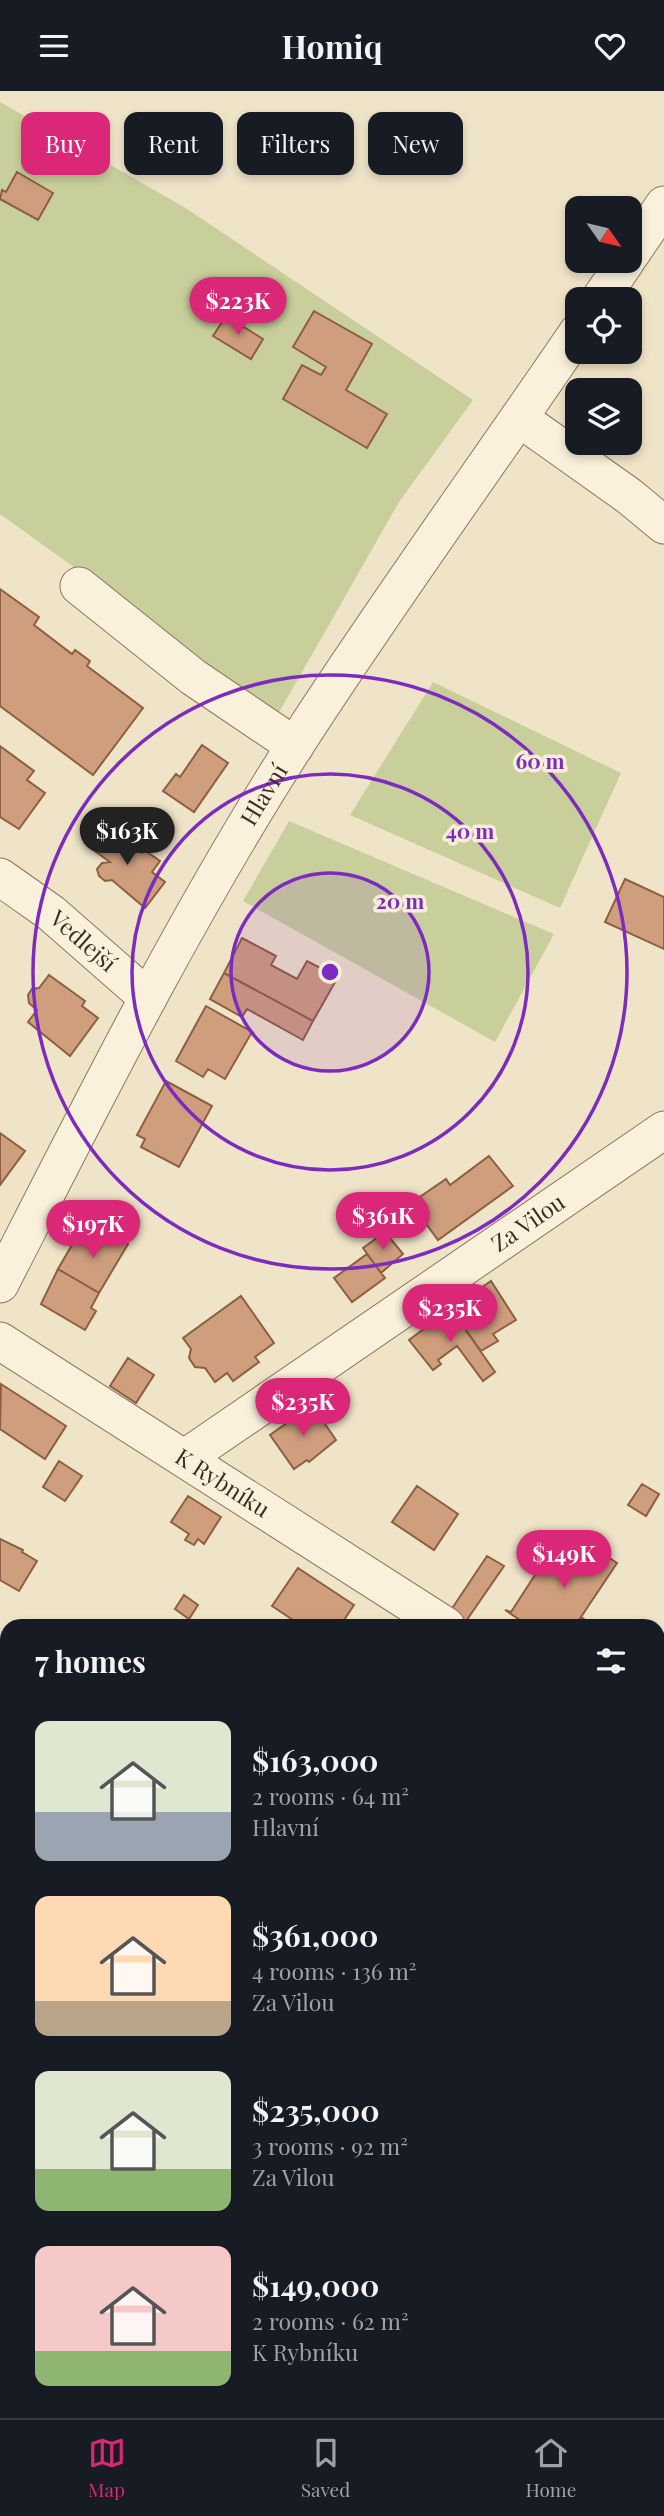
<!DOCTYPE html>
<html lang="en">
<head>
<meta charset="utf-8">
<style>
  body { margin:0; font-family:"Playfair Display",serif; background:#20242c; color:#f1f3f6; height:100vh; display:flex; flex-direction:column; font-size:26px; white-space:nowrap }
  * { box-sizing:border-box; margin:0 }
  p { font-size:23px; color:#9ea1a6 }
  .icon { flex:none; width:38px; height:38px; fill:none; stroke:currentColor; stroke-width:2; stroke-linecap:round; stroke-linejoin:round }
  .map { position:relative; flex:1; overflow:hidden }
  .panel { position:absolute; left:0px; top:1528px; width:665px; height:800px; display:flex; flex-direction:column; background:#171b24; border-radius:21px 21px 0 0; box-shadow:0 4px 10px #0003 }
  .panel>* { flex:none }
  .top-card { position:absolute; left:21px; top:21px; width:623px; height:63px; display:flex; gap:14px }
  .needle { width:46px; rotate:124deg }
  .fabs { position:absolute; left:565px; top:105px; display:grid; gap:14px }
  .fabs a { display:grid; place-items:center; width:77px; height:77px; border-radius:14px; background:#171b24; box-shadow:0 4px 10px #0003; font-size:35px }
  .price { position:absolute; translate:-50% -60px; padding:0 16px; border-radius:24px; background:#db2777; color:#fff; font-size:23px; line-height:46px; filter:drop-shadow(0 2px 4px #0008) }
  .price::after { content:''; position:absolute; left:50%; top:42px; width:21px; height:16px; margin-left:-10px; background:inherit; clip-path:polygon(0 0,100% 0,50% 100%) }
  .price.selected { background:#222; color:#fff }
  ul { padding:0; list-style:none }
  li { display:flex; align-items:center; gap:21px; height:175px; padding:0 35px }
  li span { display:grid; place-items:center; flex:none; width:196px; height:140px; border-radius:14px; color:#555 }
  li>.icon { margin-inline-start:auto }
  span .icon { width:84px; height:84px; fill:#fffc; stroke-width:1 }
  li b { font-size:30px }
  h2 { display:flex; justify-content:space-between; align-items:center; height:84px; padding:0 35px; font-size:30px }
  .chip { padding:0 24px; border-radius:14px; background:#171b24; box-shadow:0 4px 10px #0003; font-size:24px; line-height:63px }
  .chip.selected { background:#db2777; color:#fff }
  header { display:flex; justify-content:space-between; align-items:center; height:91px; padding:0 35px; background:#171b24; font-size:32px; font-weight:700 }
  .menu { display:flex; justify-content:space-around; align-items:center; height:98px; border-top:2px solid #363941; background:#171b24; font-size:19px; color:#9ea1a6 }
  .menu a { display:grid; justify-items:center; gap:4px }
  .menu .selected { color:#db2777 }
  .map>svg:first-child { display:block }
  .green { fill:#c9cf9b }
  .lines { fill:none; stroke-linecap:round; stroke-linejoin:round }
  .stream { stroke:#6f938a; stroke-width:10 }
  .building { fill:#cf9f7d; stroke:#8d5f41; stroke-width:2 }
  .minor-casing { stroke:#8d765c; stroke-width:39 }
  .minor { stroke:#faf1dc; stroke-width:37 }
  .ring { fill:none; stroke:#7b2cbf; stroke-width:3.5 }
  .labels { text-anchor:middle; stroke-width:7; stroke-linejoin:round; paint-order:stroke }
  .street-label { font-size:23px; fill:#3d2e20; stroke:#f7eed8 }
  .centre { fill:#7b2cbf; stroke:#f7eed8; stroke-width:3.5 }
  .ring-label { font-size:21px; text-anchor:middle; font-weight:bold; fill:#7b2cbf; stroke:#f7eed8; stroke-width:7; stroke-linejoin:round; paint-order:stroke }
</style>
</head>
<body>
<header><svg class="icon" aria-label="menu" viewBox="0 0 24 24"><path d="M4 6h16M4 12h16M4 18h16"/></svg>Homiq<svg class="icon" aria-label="heart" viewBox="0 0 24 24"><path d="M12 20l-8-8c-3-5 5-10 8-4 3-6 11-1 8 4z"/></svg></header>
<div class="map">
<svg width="664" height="2327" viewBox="0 0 664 2327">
  <rect width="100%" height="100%" fill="#f0e4c8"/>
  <!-- green -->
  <path class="green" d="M0,11l184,105 289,193 -74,102 -121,212 -278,-200z
    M433,591l188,91 -61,135 -210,-93z
    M289,730l265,113 -59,108 -252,-141z
    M664,2225v102h-48l-8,-6 50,-1v-86z"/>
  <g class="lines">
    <!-- stream -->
    <path class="stream" d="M658,2130l6,-9
      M526,2327l5,-7"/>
  </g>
  <!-- building -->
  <path class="building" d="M17,81l36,21 -15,27 -38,-21 2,-9 4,2z
    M314,220l58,33 -26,46 41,24 -20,34 -84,-49 19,-34 19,10 5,-8 -33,-20z
    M226,225l37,23 -12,20 -38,-23z
    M0,498l39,28 -5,8 38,29 3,-4 15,11 -3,5 56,42 -50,67 -93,-69z
    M202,654l26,18 -34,49 -31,-21 13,-17 4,3z
    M0,655l34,25 -7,9 18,13 -26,36 -19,-12z
    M103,735l39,27 2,-3 16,11 -8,11 13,10 -20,26 -33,-28 -7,1 -6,-5 -2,-7 5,-6 8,-1 -22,-16z
    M625,788l39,18v52l-59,-27z
    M242,847l34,18 -5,9 26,14 10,-18 31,16 -25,44 -89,-48z
    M224,882l89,48 -10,19 -56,-31 -5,8 -32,-18z
    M49,884l36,26 -3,5 16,12 -28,38 -42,-34 9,-12 -8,-7 -1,-8 4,-6 7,-1z
    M206,915l46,26 -27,47 -17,-10 -5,8 -27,-16z
    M166,990l46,25 -33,61 -38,-20 4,-8 -8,-4z
    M0,1042l25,18 -25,34z
    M489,1065l24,30 -75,54 -27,-37 35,-24 4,6z
    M107,1141l21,12 -29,49 -41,-24 21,-36 20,12z
    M385,1141l18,22 -22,19 -18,-25z
    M367,1163l18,24 -33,24 -18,-24z
    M58,1178l41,24 -8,15 5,3 -11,19 -44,-26z
    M491,1190l25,39 -23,14 5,7 -17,10 -30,-42z
    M241,1205l33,47 -19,14 4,5 -26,19 -6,-8 -12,9 -10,-14 -10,-1 -6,-9 2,-9 -8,-11z
    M451,1218l44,63 -12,9 -26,-35 -19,14 3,4 -8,6 -24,-30z
    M128,1267l26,17 -18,28 -26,-17z
    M1,1293l65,42 -21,33 -45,-30z
    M312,1314l24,35 -27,22 -2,-2 -13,9 -24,-34z
    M59,1370l23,15 -17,25 -22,-14z
    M642,1393l17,10 -13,22 -18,-11z
    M417,1395l41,28 -24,36 -42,-28z
    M188,1405l33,21 -17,27 -6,-5 -4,6 -9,-5 4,-6 -18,-12z
    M0,1448l23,11 -1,2 15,9 -18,30 -19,-11z
    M586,1451l31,21 -42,63h-46l-24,-16 6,2 31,-48 10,6 7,-11 11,7z
    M487,1465l17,10 -38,55 -15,-11z
    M298,1477l56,37 -14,21h-38l-30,-20z
    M184,1504l14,10 -9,14 -14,-10z
    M581,1526l13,9h-19z
    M0,1623l7,5v62l-7,-5z
    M664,1878v55l-6,-4v-42z
    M0,2190l7,5 -1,72 -6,-4z
    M70,2320h31l6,2 -3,5h-38z"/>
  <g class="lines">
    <!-- minor casing -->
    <g class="minor-casing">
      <g id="minor">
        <path d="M630,164l34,-50"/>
        <path d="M600,208l26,-38"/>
        <path d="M519,327l110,78 35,29"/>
        <path d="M79,495l114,91 102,69"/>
        <path id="s1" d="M0,786l51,36 97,85"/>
        <path id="s2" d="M0,1193c93,-182 185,-367 296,-540 90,-140 188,-274 282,-412"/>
        <path id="s3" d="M0,1250l446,285"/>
        <path id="s4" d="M185,1367l479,-328"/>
        <path d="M658,1671l6,4"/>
        <path d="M658,2191l6,-9"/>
        <path d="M568,2327l4,-7"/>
      </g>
    </g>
    <!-- minor -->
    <use href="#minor" class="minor"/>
  </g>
  <!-- distance rings -->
  <circle cx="330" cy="881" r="99" fill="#7b2cbf" fill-opacity=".12"/>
  <g class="ring">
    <circle cx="330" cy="881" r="99"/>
    <circle cx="330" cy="881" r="198"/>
    <circle cx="330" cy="881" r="297"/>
  </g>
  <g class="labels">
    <!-- street labels -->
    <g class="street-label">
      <text dy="8" stroke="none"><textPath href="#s2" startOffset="556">Hlavní</textPath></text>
      <text dy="8" stroke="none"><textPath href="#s1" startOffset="105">Vedlejší</textPath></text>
      <text dy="8" stroke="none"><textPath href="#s4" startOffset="416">Za Vilou</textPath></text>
      <text dy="8" stroke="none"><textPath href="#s3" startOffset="264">K Rybníku</textPath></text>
    </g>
  </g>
  <circle cx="330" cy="881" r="10" class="centre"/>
  <g class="ring-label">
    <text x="540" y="678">60 m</text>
    <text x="470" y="748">40 m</text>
    <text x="400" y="818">20 m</text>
  </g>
</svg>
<div class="fabs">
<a><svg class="needle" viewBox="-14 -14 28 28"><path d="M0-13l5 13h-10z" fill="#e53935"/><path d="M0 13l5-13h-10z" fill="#9ea1a6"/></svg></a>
<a><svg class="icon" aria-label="locate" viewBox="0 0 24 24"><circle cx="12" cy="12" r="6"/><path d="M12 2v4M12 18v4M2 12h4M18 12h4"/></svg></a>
<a><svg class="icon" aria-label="layers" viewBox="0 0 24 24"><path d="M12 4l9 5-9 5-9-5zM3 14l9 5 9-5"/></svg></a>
</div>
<b class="price" style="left:238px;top:246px">$223K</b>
<b class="price selected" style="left:127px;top:776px">$163K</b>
<b class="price" style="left:383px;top:1161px">$361K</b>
<b class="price" style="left:93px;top:1169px">$197K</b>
<b class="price" style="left:450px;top:1253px">$235K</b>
<b class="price" style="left:303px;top:1347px">$235K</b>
<b class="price" style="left:564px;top:1499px">$149K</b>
<div class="top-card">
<a class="chip selected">Buy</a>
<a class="chip">Rent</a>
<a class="chip">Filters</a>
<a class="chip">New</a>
</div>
<section class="panel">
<h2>7 homes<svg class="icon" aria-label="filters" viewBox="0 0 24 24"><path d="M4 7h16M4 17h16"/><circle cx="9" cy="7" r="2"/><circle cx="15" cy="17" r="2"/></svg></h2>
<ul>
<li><span style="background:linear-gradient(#dfe7d0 65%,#9aa5b1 0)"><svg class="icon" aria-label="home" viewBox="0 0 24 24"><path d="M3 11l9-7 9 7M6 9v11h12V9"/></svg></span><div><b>$163,000</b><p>2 rooms · 64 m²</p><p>Hlavní</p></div></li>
<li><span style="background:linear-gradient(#ffd9b3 75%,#b9a48a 0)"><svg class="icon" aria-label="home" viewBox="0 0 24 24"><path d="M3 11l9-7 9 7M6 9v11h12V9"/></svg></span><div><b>$361,000</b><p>4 rooms · 136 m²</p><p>Za Vilou</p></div></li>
<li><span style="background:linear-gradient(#dfe7d0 70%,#8fb573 0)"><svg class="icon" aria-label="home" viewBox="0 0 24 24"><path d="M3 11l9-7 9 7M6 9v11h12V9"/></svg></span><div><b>$235,000</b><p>3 rooms · 92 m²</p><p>Za Vilou</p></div></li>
<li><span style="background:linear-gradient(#f6c9c9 75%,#8fb573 0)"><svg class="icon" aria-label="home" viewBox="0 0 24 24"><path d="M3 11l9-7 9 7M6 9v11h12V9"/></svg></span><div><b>$149,000</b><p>2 rooms · 62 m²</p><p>K Rybníku</p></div></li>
</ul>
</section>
</div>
<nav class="menu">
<a class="selected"><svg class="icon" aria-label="map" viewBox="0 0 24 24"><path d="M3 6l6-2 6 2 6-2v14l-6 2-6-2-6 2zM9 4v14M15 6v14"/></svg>Map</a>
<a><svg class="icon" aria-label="saved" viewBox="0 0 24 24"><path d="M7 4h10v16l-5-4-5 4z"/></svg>Saved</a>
<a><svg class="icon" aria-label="home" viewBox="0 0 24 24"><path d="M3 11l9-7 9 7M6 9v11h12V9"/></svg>Home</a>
</nav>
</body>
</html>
